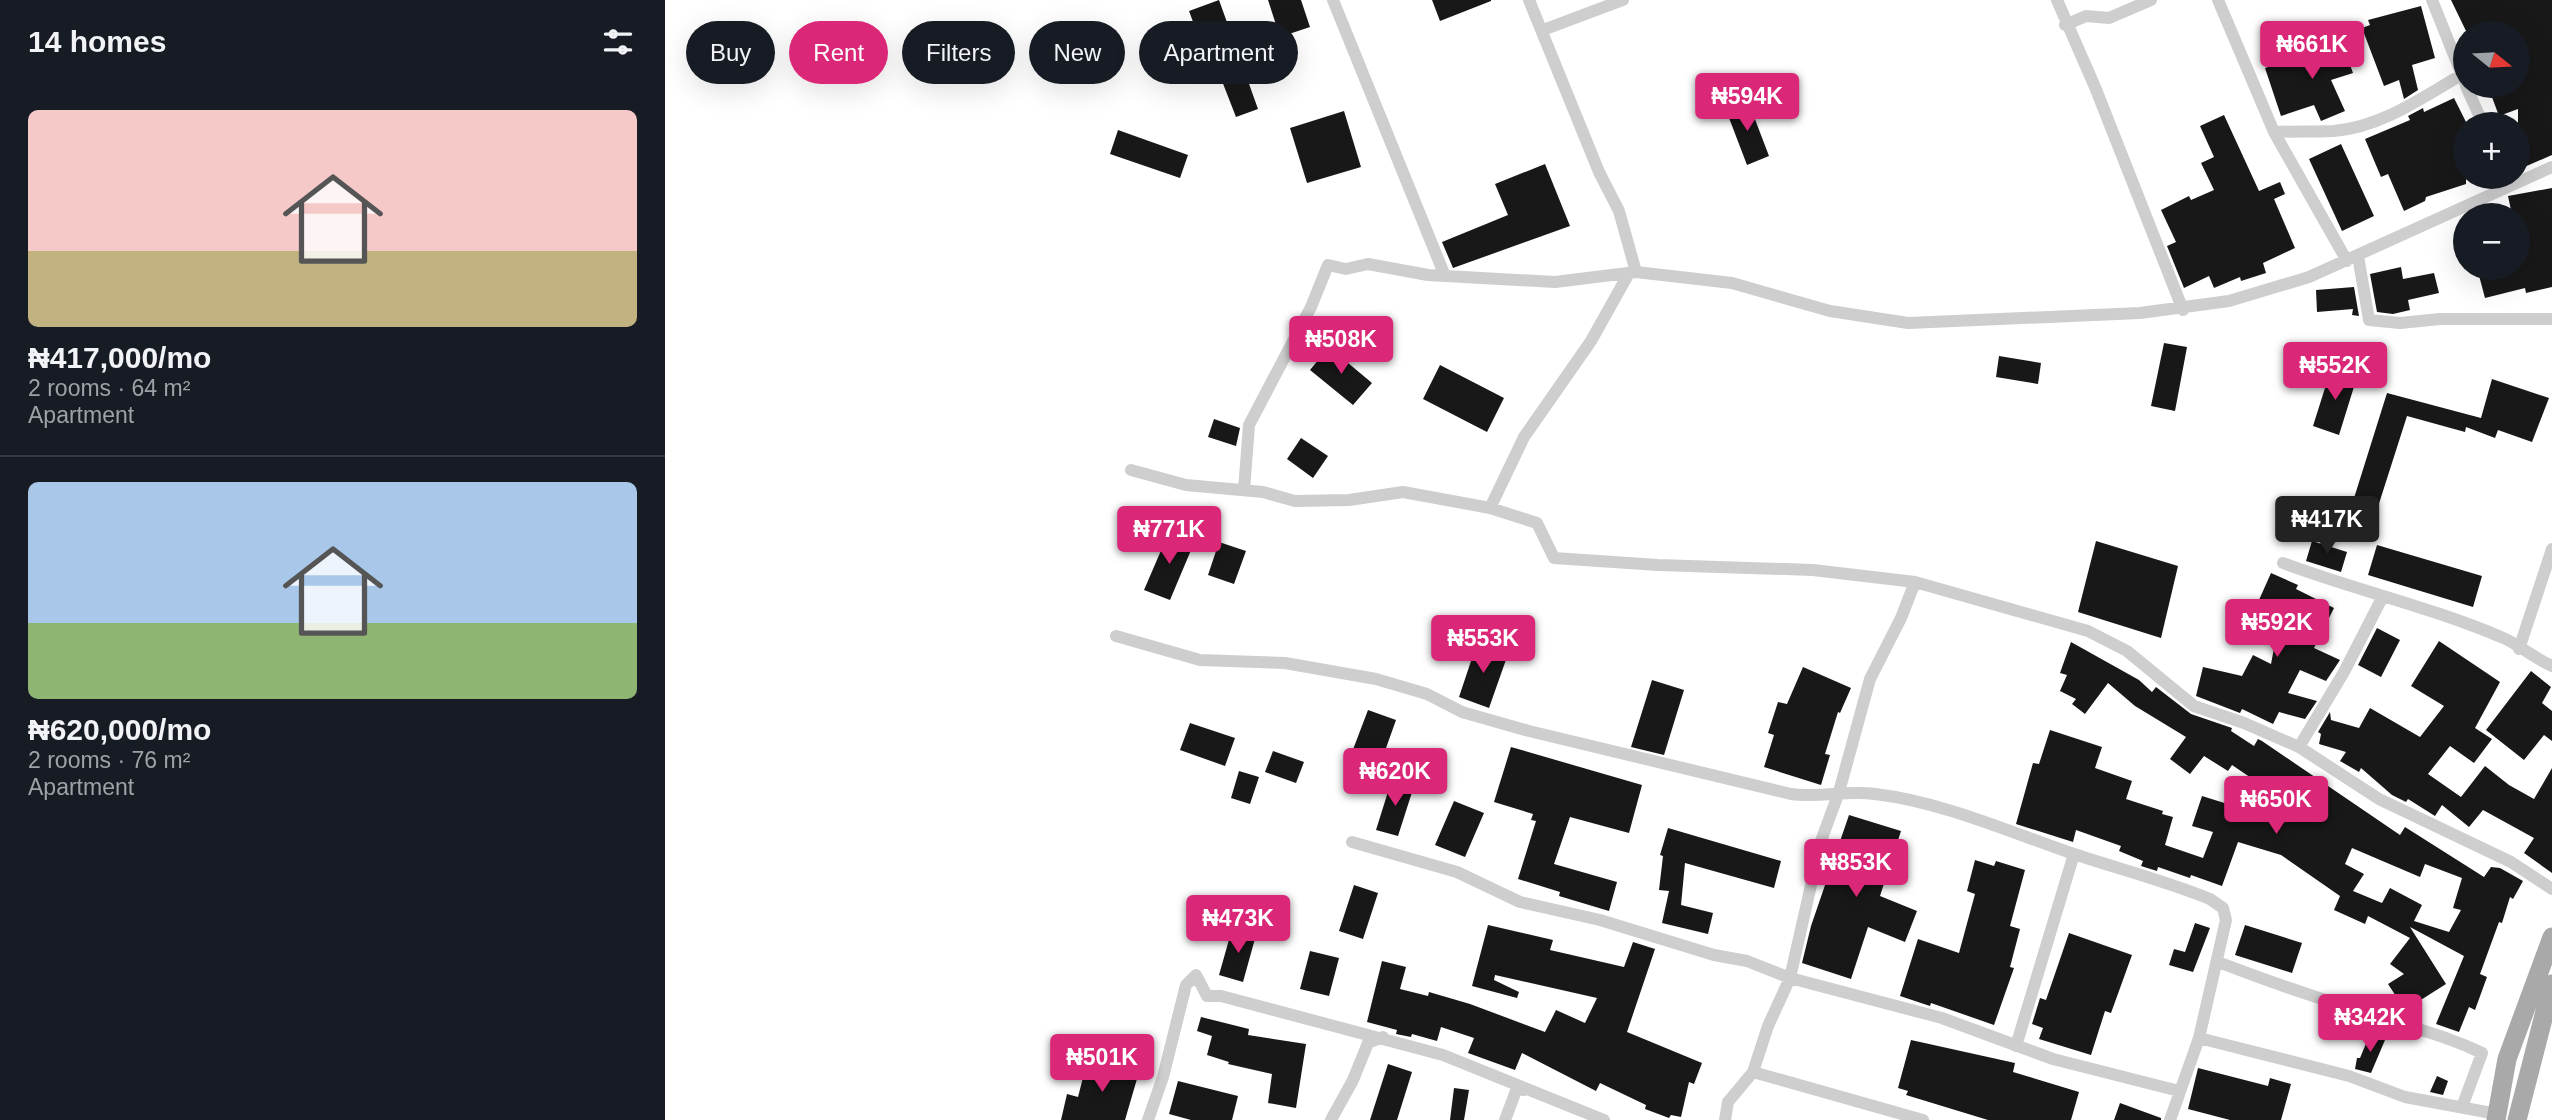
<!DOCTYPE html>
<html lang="en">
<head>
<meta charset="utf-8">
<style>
  body { margin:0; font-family:Arial,sans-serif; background:#242831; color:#f1f3f6; height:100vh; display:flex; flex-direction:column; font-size:26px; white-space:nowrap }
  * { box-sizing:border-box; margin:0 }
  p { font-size:23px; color:#9ea1a6 }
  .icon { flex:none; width:38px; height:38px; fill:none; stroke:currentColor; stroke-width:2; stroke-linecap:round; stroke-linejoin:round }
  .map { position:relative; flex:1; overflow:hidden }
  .sheet { display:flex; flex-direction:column; background:#171b24; width:665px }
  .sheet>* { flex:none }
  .top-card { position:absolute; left:21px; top:21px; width:665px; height:63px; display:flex; gap:14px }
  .needle { width:46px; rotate:108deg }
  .fabs { position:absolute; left:1788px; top:21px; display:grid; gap:14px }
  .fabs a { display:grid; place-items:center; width:77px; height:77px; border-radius:50%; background:#171b24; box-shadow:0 7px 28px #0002; font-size:35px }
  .price { position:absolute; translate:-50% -60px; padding:0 16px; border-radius:7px; background:#db2777; color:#fff; font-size:23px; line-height:46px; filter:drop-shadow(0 2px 4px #0008) }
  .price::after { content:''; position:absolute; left:50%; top:42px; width:21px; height:16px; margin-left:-10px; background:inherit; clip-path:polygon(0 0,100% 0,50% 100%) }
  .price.on { background:#222; color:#fff }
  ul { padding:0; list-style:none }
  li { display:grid; align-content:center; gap:14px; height:371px; padding:0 28px }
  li+li { border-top:2px solid #363941 }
  li span { display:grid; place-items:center; height:217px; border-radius:10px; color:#555 }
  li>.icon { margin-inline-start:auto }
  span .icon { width:126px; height:126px; fill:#fffc; stroke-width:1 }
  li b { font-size:30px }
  h2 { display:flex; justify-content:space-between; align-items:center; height:84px; padding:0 28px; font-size:30px }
  .chip { padding:0 24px; border-radius:32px; background:#171b24; box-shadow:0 7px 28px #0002; font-size:24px; line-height:63px }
  .chip.on { background:#db2777; color:#fff }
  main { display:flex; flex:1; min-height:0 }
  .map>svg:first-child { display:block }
  .building { fill:#181818; fill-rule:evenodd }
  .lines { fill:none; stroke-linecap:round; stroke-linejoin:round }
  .street { stroke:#cecece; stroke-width:12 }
  .primary { stroke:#a9a9a9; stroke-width:19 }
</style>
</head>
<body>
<main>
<section class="sheet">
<h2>14 homes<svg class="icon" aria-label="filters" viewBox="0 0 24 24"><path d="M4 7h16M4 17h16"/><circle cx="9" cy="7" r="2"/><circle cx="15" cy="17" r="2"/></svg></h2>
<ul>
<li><span style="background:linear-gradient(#f6c9c9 65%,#c2b280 0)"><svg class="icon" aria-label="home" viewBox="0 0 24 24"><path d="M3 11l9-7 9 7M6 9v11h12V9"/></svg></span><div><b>₦417,000/mo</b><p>2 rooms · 64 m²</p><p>Apartment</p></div></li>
<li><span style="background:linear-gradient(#a9c7e8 65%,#8fb573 0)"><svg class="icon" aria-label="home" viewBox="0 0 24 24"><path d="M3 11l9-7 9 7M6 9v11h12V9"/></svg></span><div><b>₦620,000/mo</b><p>2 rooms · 76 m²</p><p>Apartment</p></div></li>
</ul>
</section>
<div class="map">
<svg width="1887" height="1120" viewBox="0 0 1887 1120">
  <rect width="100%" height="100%" fill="#fff"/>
  <!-- building -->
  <path class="building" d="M554,0l39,109 -22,8 -21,-54 -6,2 -20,-54z
    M603,0h33l9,27 -30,10z
    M767,0h59v1l-51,20z
    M1786,0h101v155l-30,13 -4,-13v-46l-19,7 -10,-27 29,-3v-53h-51z
    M1756,6l14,52 -23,7 6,25 -14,9 -5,-19 -15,6 -22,-58 8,-3 -2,-5z
    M1674,34l12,27 -2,1 4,11 -22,7 14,31 -24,10 -7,-16 -33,11 -16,-48 23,-7 2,5 37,-16 -4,-9z
    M1789,98l12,24v62l-40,13 -1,4 -21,10 -16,-37 -7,3 -16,-38 45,-19 -2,-4 15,-8 1,4z
    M1083,101l21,55 -22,9 -21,-55z
    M679,111l17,56 -54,16 -17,-55z
    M1559,115l35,76 21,-9 5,12 -11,5 21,49 -32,15 3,10 -25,8 -1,-4 -26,11 -5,-12 -25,12 -17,-42 9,-4 -15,-32 28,-14 2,4 23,-10 -13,-27 13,-6 -14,-31z
    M453,130l70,25 -8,23 -70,-24z
    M1676,144l33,72 -32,15 -33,-72z
    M880,164l25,62 -117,42 -11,-26 66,-27 -13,-31z
    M1887,188v99l-26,6 -1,-5 -40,10 -8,-30h41v-53h-6l-4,-19z
    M1736,267l2,12 31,-6 5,20 -31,7 2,10 -17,4 -16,-2 -7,-38z
    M1689,287l5,29 -7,-1 1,-6 -36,3 -1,-22z
    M1499,343l23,4 -12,64 -24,-5z
    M664,347l43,36 -19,22 -43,-35z
    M1334,356l42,7 -3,21 -42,-7z
    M775,365l64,33 -17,34 -64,-33z
    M1666,369l26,8 -18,58 -26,-9z
    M1827,379l57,19 -17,44 -34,-12 -3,8 -29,-11 -1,5 -58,-16 -39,122 -24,-8 43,-137 94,25z
    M549,419l26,9 -4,18 -28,-9z
    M636,438l27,18 -15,22 -26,-19z
    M504,532l25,11 -24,57 -26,-10z
    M1431,541l82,25 -17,72 -83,-26z
    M1647,541l35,11 -6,20 -35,-11z
    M554,542l27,9 -12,33 -26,-9z
    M1712,545l105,31 -9,31 -105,-32z
    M1606,573l27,12 -2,4 38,19 -20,40 26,12 -14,21 -26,-11 -12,23 29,8 -12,18 -26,-7 -6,12 -31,-15 -2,4 -44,-17 7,-29 39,9 11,-21 18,9 4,-21 7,2 9,-20 -36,-16z
    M1712,628l23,12 -19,37 -23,-12z
    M1774,641l61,41 -25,46 17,11 -18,24 -24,-17 -22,28 33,23 24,-31 24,19 25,14 18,-31v105l-28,-20 10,-15 -51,-28 -14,17 -27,-22 -7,11 -27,-17 -2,3 -14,-7 -31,-27 -2,4 -19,-11 6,-9 -27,-8 2,-10 -3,-2 12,-20 1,8 28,8 11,-20 50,29 24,-31 -33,-20z
    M1406,642l68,38 13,12 4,-5 35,27 41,14 -1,3 23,15 4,-7 4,2 138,94 5,-8 79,50 7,-10 9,1 23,13 -10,18 -3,-2 -8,26 -3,-1 -19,52 7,3 -12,33 -6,-3 -10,25 -23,-8 28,-68 -54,-29 36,57 -41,26 -17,-26 16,-10 -14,-10 20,-26 -42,-22 -3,8 -31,-14 6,-14 -59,-41 -43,-13 -16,44 -31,-11 -1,3 -32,-11 -1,4 -16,-5 2,-5 -24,-10 2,-5 -45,-16 -3,12 -57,-18 17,-61 6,1 11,-34 52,17 -7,21 37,13 -6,18 37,12 -1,3 11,3 -8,28 38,13 10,-26 -21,-6 10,-30 48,15 16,-23 -34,-23 -4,6 -24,-15 -14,18 -20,-15 16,-22 -51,-31 -27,-23 -23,31 -13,-10 4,-5 -16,-8 7,-16 -7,-2zM1687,848l68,29 5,-13 37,14 -9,30 8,2 -12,22 -35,-11 8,-16 -32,-17 -8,15 -29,-12 11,-17 -19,-10z
    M812,643l31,11 -19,54 -30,-11z
    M1138,667l48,21 -11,25 -2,-1 -13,42 5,1 -9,30 -57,-18 10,-32 -6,-2 10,-31 9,2z
    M1866,671l20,16 -9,16 10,8v30l-8,-6 -20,25 -38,-30z
    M987,680l32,10 -20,65 -33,-8z
    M703,710l28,10 -21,59 -29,-11z
    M525,723l45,15 -10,28 -45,-16z
    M846,747l131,38 -13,48 -59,-16 -16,47 63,18 -8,29 -50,-15 1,-4 -42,-13 18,-58 -5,-1 2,-6 -39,-12z
    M608,751l31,11 -8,21 -31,-11z
    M574,771l20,6 -9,27 -19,-6z
    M727,779l22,7 -16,50 -22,-6z
    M789,801l30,12 -19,44 -30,-12z
    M1184,815l52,16 -21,65 37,15 -12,31 -37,-15 -17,52 -49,-16 9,-37z
    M1003,828l113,33 -7,27 -89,-25 -4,42 32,8 -5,21 -46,-11 7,-32 -10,-1 4,-34 -3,-1z
    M1310,860l19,6 2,-5 29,9 -15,56 10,3 -10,38 4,1 -20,57 -63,-22 -1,3 -30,-10 18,-57 41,14 16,-59 -8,-3z
    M689,885l24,8 -15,46 -24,-8z
    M1530,923l15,5 -17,44 -24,-7 5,-16 11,3z
    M823,925l65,15 -3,10 74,17 9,-25 22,7 -28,83 75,31 -8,21 -5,-2 -8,35 -10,-2 -2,3 -24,-9 1,-4 -46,-22 -4,8 -74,-38 -7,17 -47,-17 6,-15 -33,-11 -4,14 -25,-7 -1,3 -15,-3 1,-4 -30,-8 15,-61 24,6 -6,22 28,7 1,-4 41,12 75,28 11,-22 29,13 12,-25 -102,-23 -1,5 25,12 -2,6 -45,-12z
    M1580,925l57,18 -10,30 -57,-18z
    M567,929l24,6 -13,47 -24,-7z
    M1404,933l63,22 -21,58 -6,-2 -14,44 -52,-16 4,-11 -11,-4 8,-26 6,2z
    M645,951l29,7 -10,38 -29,-7z
    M536,1017l48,12 -1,6 58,9 -10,64 -28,-5 4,-29 -44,-10 1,-2 -22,-7 5,-19 -15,-5z
    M1705,1034l15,6 -14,33 -16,-4 2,-11h3z
    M1246,1040l104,23 -2,9 66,20 -8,28h-83l-82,-25 2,-4 -10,-3z
    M423,1058l51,14 -14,48h-64l6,-26 11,3z
    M723,1064l24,8 -15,48h-27z
    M1533,1068l70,18 2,-8 21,6 -10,36h-51l-42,-11z
    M1772,1076l11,5 -5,14 -13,-3z
    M513,1081l60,15 -6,24h-41l-22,-6z
    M789,1088l15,2 -5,30h-14z
    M1455,1103l41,15v2h-47z"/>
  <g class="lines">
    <!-- street -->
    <path class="street" d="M668,0l112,276
      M1392,0l38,87 88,223
      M1553,0l56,132 73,129
      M1767,0l34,85
      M1400,25l21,-9 23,2 42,-18
      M878,30l80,-30
      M1801,86l17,38
      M1609,132c20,-1 40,0 60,-1 47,-4 88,-33 127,-56
      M1693,256l11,64 31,3 40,-4h112
      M466,470l55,15 77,7 32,9 54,-1 54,-8 87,16 47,15 17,35 104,7 155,5 102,12 173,49 39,20 67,55 50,17 55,24 80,52 132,63 41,27
      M579,490l5,-65 62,-118 17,-42 18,4 22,-5 60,11 127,7 81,-10 96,11 98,28 78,12 232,-10 89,-12 80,-24 243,-110
      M825,508l34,-71 67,-96 38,-68 7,-1 -17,-61 -20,-39 -70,-172
      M1618,563c72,27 148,44 218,74 16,6 33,21 51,29
      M451,636l84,24 85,3 91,16 51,15 35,18 67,19 262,63c29,4 55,-4 84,0 68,8 135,38 199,60 45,15 92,27 136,45l13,9 3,12 -27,118 -29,82
      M1854,649l33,-100
      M1634,747l45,-75 39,-76
      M687,842l105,30 63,30 80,18 114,35 33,6 43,17 152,40 111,41 126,32
      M1553,962c52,20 105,38 158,54 38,13 69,19 106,37l-20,54
      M1534,1038l150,38 56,21 92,17
      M1351,1046l58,-192
      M1088,1072l170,48
      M483,1120l15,-43 23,-92 10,-10 11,21h14l222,59 161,65
      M666,1120l22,-40 15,-37 15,-6
      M840,1120l12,-32 7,2
      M1060,1120l3,-18 25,-30 15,-46 22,-48 31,-137 18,-49 31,-113 31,-61 14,-36"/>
    <!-- primary -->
    <path class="primary" d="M1831,1120l11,-61 45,-122
      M1852,1120l35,-136"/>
  </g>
</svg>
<div class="fabs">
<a><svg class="needle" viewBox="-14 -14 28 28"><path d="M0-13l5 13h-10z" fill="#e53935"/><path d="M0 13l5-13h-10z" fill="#9ea1a6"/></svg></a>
<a>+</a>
<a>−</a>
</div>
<b class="price" style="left:1647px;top:81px">₦661K</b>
<b class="price" style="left:1082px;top:133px">₦594K</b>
<b class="price" style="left:676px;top:376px">₦508K</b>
<b class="price" style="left:1670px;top:402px">₦552K</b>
<b class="price on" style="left:1662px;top:556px">₦417K</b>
<b class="price" style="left:504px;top:566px">₦771K</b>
<b class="price" style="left:1612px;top:659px">₦592K</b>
<b class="price" style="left:818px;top:675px">₦553K</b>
<b class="price" style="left:730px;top:808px">₦620K</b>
<b class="price" style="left:1611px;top:836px">₦650K</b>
<b class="price" style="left:1191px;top:899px">₦853K</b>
<b class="price" style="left:573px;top:955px">₦473K</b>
<b class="price" style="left:1705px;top:1054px">₦342K</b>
<b class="price" style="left:437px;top:1094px">₦501K</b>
<div class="top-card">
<a class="chip">Buy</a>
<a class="chip on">Rent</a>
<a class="chip">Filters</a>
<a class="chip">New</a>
<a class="chip">Apartment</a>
</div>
</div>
</main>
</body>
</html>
